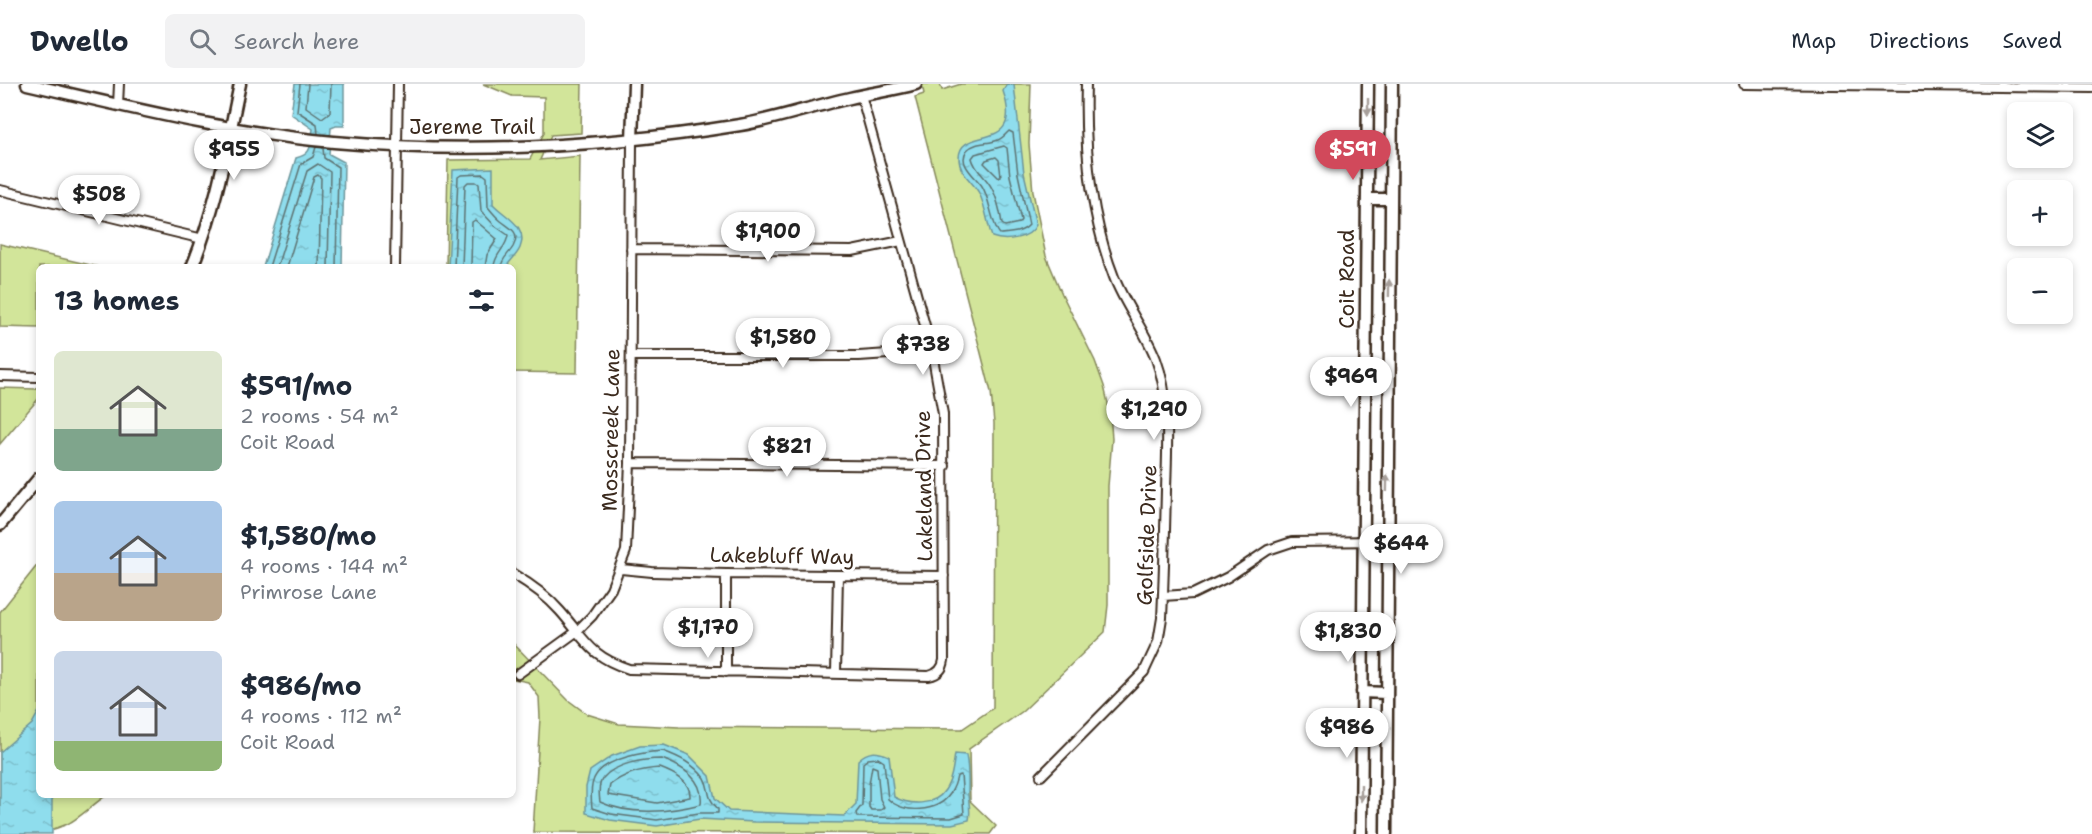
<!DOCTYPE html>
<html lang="en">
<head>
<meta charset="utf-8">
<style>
  body { margin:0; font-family:"Shantell Sans",sans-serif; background:#f2f2f3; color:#1f2937; height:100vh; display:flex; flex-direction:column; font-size:22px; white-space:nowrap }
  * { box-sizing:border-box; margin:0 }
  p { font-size:20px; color:#747a83 }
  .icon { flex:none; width:33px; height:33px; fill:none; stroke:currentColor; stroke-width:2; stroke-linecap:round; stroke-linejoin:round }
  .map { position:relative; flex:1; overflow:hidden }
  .side { position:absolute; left:36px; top:180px; width:480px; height:534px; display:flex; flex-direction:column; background:#fff; border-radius:9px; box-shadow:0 3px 9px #0003 }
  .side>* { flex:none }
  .controls { position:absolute; left:2007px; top:18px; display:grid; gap:12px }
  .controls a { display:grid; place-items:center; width:66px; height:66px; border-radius:9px; background:#fff; box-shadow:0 3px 9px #0003; font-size:30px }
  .price { position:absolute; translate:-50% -51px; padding:0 14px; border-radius:21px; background:#fff; color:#222; font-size:20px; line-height:39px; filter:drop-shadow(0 2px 3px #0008) }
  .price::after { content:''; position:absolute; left:50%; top:36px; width:18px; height:14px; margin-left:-9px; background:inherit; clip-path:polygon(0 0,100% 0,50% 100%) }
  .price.current { background:#d1495b; color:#fff }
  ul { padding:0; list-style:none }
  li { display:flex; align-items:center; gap:18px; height:150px; padding:0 18px }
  li span { display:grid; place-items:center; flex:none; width:168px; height:120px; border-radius:9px; color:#555 }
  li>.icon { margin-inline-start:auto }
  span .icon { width:72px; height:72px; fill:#fffc; stroke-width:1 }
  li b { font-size:26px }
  h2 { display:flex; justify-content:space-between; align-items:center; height:72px; padding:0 18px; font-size:26px }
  header { display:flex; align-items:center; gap:36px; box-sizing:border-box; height:84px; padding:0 30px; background:#fff; border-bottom:2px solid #e0e1e3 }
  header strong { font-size:28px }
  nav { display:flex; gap:33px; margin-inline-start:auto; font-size:21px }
  .search { width:420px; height:54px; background:#f2f2f3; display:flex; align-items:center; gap:15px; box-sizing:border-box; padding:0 21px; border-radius:9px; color:#747a83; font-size:22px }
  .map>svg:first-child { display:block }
  .green { fill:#d2e59a; stroke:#86885c; stroke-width:1.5 }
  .water { fill:url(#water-ripples); stroke:#6d959a; stroke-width:1.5 }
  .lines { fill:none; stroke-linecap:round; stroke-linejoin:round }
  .shore { stroke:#5d7271; stroke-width:1.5 }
  .street-casing { stroke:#3b2a1e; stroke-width:12 }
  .secondary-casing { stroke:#3b2a1e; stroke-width:15 }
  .street { stroke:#fff; stroke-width:8 }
  .secondary { stroke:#fff; stroke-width:10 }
  .oneway { fill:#a79f9a }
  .labels { text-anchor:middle; stroke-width:6; stroke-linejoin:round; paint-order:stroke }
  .street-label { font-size:21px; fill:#3b2a1e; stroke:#fff }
</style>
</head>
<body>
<header>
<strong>Dwello</strong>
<div class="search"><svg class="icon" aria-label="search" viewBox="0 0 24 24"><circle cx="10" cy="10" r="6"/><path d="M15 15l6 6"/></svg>Search here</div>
<nav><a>Map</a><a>Directions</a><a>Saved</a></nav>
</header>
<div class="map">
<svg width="2092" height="750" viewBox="0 0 2092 750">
  <defs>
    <pattern id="water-ripples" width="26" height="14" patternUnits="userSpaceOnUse" patternTransform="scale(1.5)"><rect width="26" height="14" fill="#8fdded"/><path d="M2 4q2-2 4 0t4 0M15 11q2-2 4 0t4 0" fill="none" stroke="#7cbecb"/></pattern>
  </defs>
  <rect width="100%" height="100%" fill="#fff"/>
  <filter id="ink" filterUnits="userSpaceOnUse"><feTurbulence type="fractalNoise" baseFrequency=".0167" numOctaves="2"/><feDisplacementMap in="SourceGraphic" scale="12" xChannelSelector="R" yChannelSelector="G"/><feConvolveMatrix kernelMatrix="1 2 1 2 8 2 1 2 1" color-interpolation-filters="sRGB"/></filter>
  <g filter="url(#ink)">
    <!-- green -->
    <path class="green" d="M483,0h99l-1,49 -30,2 -11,25 40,-4 -3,217 -64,-1v-105h-67l2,-107 82,-1 14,-26v-36l-32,-1z
      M922,0h18l2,6 19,-6h70l-2,60 4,48 13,64 16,38 33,67 9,25 6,26 2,27 -4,47v119l-3,27 -82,79 -54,38 1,52 26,25 -6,8 -457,-2 7,-114 -1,-21 -11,-15 -15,-3v-36l55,57 19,14 32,10 60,3 283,2 31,-21 1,-285 -3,-31 -76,-295 9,-3z
      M0,160l99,23h-60v61l-39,-1z
      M39,300v14l-39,46v-56l36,1z
      M39,479v232h68c-13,8 -29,25 -42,30 -21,9 -43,9 -65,9v-222z"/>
    <!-- water -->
    <path class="water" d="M295,0h49v42h-8l-5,2 -2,26 15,8 -2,105h-79l33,-109c17,-4 14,-13 17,-29l-22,-15z
      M1007,0l7,1 10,88 12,52c-6,14 -31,17 -44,12 -5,-14 -6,-30 -13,-44 -7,-13 -20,-19 -20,-35 0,-35 66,-2 44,-67z
      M493,84v36c12,13 36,22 27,44 -3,7 -10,13 -14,19h-58l5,-97z
      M39,627v84h13v39h-52v-82l32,-28z
      M664,661l25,10 21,21 5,22 14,13 115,5 12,-12 2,-44c10,-10 19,-9 31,-4l5,41c15,8 40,10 51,-7 7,-10 8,-24 10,-36l11,1c3,14 2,26 2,40 1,9 3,15 1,25l-17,4 -198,-2 -54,-3 -43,7 -47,-6 -24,-7v-26l4,-16 22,-15 28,-10z"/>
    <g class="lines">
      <!-- shore -->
      <path class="shore" d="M300,0l-3,27 20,13 1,10
        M308,0l-2,23 16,11 8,-6 1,-28
        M1009,47l4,2 5,41 11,51c-7,8 -19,8 -29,9 -8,-7 -10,-36 -18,-48 -7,-10 -25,-22 -15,-36 7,-8 22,-6 31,-10 5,-2 8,-6 11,-9z
        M1004,62l3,2 3,28 11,44 -2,3 -14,3 -3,-2c-2,-14 -5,-30 -14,-42 -6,-8 -14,-14 -16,-24l3,-4z
        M323,64l1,10 14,9 -2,100
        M996,73l3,3 2,16 -2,2 -15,-15 2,-3z
        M269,183l32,-103 12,-7 3,-10
        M277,183l30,-96 11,-7 12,8 -2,95
        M287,183l27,-90 4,-2 3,3 -2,89
        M454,183l4,-90 3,-2 22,-1 4,3 1,30c4,5 8,10 13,14 10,8 20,11 12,26 -4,7 -11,11 -12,20
        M462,183l3,-82 3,-3h8l3,2 2,27 14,15 13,9c-1,13 -14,19 -14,32
        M471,183l1,-45 3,-2 22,19 -10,16 -2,12
        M663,667c16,6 31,13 41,27 7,12 1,18 14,31v4h-19l-42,7 -46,-6 -19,-6c-1,-9 -2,-25 4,-33 11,-17 48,-23 67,-24z
        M878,674l6,4 4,37c15,15 49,14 62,-5 3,-5 6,-12 7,-18l4,-1 3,39 -13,4 -94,-1 -1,-4 6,-8 1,-42 5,-4z
        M662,675c21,8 42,20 39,45 -31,8 -71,12 -101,-2 -1,-7 -2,-18 3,-24 13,-15 40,-19 59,-19z
        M872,682l5,2 3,31 4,8 -3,3h-10l-2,-3v-23z
        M660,684c13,5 31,13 30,29l-33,6 -49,-8 2,-10c15,-12 31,-16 50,-17z"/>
      <!-- street casing -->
      <g class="street-casing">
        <path id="street" d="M1744,0l348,4
          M118,21l1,-21
          M0,106l203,49
          M631,165l221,2 49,-10
          M395,183l3,-183
          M631,272h228l44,-3 28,-6
          M0,292l39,1
          M630,379l315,3
          M621,485l31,3 74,2 218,2
          M513,490c17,10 34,22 47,37 25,28 30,46 69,58l300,7c9,-2 14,-7 15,-16l-1,-246 -12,-67 -70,-252
          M726,490v98
          M1163,512l30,-2 35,-17 40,-27 24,-8 95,-1
          M836,589l2,-98
          M518,590l58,-42 16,-16 19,-27 15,-38 4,-88 2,-323
          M1041,692l103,-104 14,-30 4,-24c2,-43 3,-85 4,-128 1,-42 5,-91 -10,-131 -11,-29 -31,-53 -42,-82 -24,-62 -30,-127 -28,-193"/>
      </g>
      <!-- secondary casing -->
      <g class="secondary-casing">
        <path id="secondary" d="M27,0c101,23 203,49 307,58 136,12 271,5 406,-17 37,-6 73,-19 110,-27 22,-5 44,-8 66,-14
          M632,56l2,-56
          M1367,115h23
          M192,183c24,-58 35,-121 48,-183
          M0,441l39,-47
          M1362,608l24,1
          M1361,750l7,-750
          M1386,750l6,-750"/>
      </g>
      <!-- street -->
      <use href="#street" class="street"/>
      <!-- secondary -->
      <use href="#secondary" class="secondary"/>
    </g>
    <!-- one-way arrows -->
    <defs><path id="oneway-solid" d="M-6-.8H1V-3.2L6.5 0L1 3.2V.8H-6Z" transform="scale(1.5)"/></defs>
    <g class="oneway">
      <use href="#oneway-solid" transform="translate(1368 23) rotate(90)"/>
      <use href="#oneway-solid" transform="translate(1389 204) rotate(-89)"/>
      <use href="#oneway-solid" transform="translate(1387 399) rotate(-89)"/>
      <use href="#oneway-solid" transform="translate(1361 709) rotate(90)"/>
    </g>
  </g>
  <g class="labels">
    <!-- street labels -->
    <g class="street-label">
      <text x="472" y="50">Jereme Trail</text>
      <text transform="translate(1347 195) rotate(-90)" y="7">Coit Road</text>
      <text transform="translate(611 346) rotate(-89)" y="7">Mosscreek Lane</text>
      <text transform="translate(924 402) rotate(-91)" y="7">Lakeland Drive</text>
      <text transform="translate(1147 451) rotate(-88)" y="7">Golfside Drive</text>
      <text transform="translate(782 472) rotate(1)" y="7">Lakebluff Way</text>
    </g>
  </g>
</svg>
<div class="controls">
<a><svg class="icon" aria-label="layers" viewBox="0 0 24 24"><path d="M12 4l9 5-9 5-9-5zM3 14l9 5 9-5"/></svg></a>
<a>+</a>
<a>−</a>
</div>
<b class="price" style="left:234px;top:97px">$955</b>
<b class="price current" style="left:1353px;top:97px">$591</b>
<b class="price" style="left:99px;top:142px">$508</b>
<b class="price" style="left:768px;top:179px">$1,900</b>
<b class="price" style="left:783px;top:285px">$1,580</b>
<b class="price" style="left:923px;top:292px">$738</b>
<b class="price" style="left:1351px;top:324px">$969</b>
<b class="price" style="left:1154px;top:357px">$1,290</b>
<b class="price" style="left:787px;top:394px">$821</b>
<b class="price" style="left:1401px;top:491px">$644</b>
<b class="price" style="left:708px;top:575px">$1,170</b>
<b class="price" style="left:1348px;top:579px">$1,830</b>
<b class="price" style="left:1347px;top:675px">$986</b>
<section class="side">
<h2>13 homes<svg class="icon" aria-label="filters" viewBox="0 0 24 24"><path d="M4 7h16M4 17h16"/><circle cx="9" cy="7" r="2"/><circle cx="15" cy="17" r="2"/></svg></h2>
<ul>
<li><span style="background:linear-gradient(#dfe7d0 65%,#7fa58c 0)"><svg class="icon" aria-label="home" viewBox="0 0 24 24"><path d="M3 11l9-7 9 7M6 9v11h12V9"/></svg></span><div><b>$591/mo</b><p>2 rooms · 54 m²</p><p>Coit Road</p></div></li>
<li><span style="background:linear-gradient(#a9c7e8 60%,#b9a48a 0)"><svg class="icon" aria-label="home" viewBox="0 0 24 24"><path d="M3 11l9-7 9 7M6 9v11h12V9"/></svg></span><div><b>$1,580/mo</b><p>4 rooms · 144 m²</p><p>Primrose Lane</p></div></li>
<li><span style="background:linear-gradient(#c9d6e8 75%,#8fb573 0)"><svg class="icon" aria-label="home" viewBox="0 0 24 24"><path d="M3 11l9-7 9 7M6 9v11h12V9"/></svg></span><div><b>$986/mo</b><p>4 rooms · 112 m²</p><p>Coit Road</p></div></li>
</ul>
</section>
</div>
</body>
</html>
